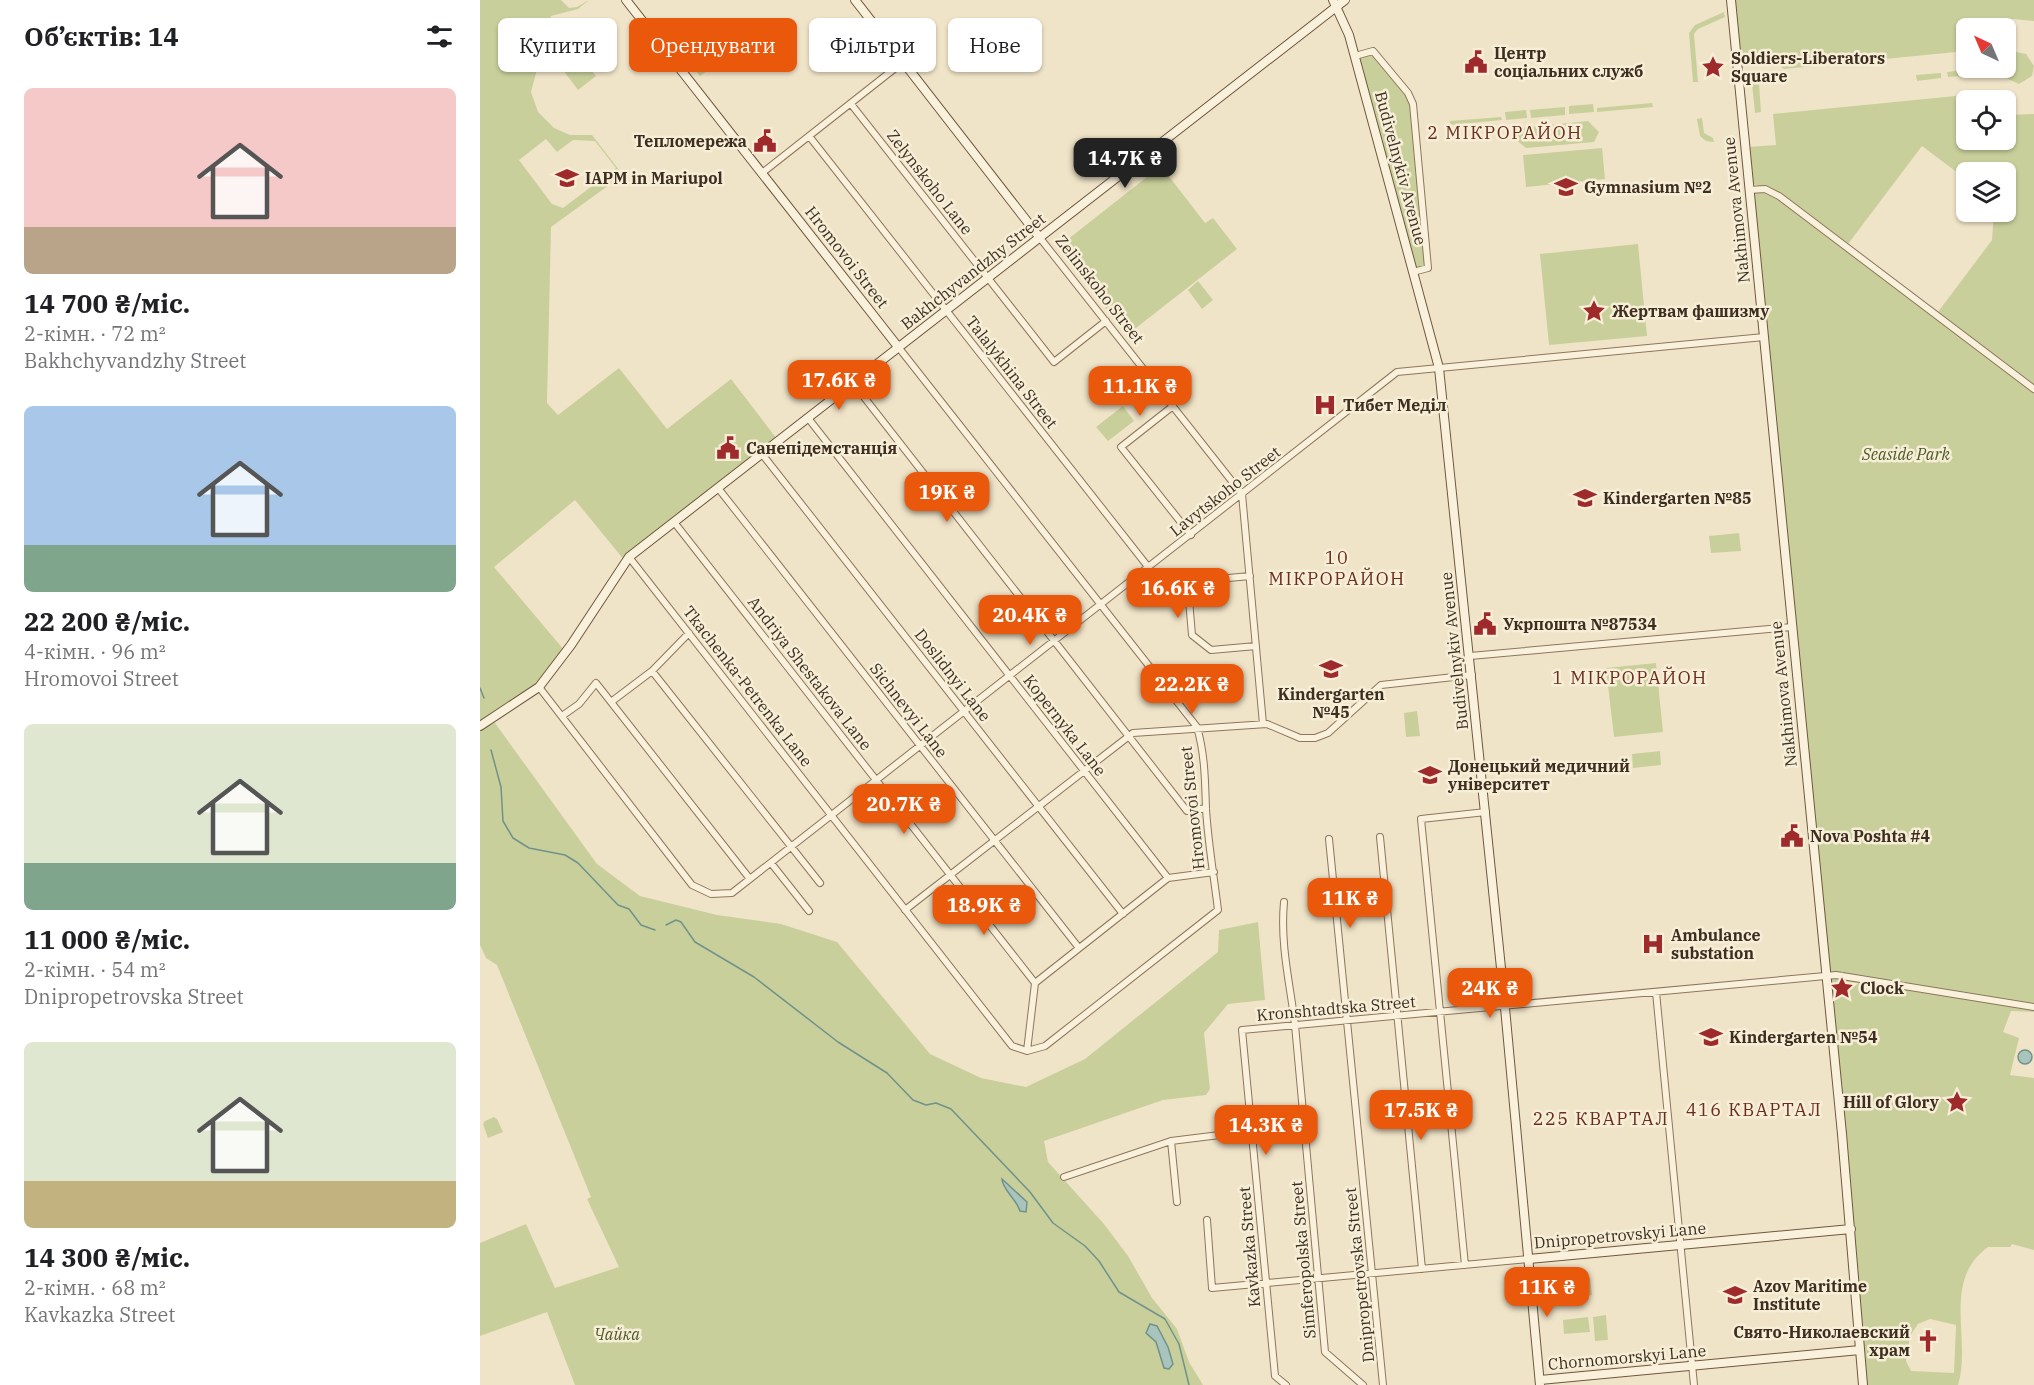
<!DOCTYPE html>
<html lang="uk">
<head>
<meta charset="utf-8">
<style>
  body { margin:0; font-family:"IBM Plex Serif",serif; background:#f2f2f2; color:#202124; height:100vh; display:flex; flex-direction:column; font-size:22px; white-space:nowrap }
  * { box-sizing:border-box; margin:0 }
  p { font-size:20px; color:#757577 }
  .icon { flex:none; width:33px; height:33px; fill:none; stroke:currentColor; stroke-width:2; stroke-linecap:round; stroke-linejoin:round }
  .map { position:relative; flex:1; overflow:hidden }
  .sheet { display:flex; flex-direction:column; background:#fff; width:480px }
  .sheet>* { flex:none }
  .banner { position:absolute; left:18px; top:18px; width:570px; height:54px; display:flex; gap:12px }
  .needle { width:39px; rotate:316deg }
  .buttons { position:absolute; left:1476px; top:18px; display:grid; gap:12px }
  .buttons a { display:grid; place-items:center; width:60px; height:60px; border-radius:9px; background:#fff; box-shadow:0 2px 4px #0004; font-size:30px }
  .price { position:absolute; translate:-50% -51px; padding:0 14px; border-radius:12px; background:#ea580c; color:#fff; font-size:20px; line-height:39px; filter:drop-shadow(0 2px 3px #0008) }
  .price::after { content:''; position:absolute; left:50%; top:36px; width:18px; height:14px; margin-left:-9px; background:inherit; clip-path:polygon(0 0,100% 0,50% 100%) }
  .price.active { background:#222; color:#fff }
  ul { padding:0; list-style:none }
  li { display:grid; align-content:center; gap:12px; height:318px; padding:0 24px }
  li span { display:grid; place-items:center; height:186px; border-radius:9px; color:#555 }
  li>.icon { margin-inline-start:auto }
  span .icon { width:108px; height:108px; fill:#fffc; stroke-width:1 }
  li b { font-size:26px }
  h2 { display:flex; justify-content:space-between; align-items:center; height:72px; padding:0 24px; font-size:26px }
  .chip { padding:0 21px; border-radius:9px; background:#fff; box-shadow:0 2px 4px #0004; font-size:21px; line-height:54px }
  .chip.active { background:#ea580c; color:#fff }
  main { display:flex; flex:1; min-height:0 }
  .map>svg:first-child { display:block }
  .green { fill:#c9cf9b; fill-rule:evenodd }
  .water { fill:#a9c4bc; stroke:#6f938a; stroke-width:1.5 }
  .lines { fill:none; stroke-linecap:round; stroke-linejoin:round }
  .stream { stroke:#6f938a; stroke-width:1.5 }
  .street-casing { stroke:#8d765c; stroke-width:8 }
  .secondary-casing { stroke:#6f573f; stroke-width:10 }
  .street { stroke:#faf1dc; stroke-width:6 }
  .secondary { stroke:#faf1dc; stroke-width:8 }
  .labels { text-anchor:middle; stroke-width:5; stroke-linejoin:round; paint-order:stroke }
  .poi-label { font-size:16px; font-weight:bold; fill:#3d2e20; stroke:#f7eed8; text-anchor:start }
  .street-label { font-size:16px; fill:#3d2e20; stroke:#f7eed8 }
  .park-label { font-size:16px; font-style:italic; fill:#4d5a26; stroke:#f7eed8 }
  .neighbourhood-label { font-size:18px; letter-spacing:1.5px; fill:#6b2e1e; stroke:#f7eed8 }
</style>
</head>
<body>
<main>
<section class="sheet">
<h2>Об’єктів: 14<svg class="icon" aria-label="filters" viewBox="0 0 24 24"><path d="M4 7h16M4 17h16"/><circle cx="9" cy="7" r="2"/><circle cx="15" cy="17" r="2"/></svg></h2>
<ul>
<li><span style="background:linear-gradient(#f6c9c9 75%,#b9a48a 0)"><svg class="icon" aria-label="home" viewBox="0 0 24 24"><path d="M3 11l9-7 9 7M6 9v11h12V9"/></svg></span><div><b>14 700 ₴/міс.</b><p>2-кімн. · 72 m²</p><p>Bakhchyvandzhy Street</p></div></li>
<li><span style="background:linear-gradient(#a9c7e8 75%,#7fa58c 0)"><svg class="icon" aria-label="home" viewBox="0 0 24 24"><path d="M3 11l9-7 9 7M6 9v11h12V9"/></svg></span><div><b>22 200 ₴/міс.</b><p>4-кімн. · 96 m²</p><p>Hromovoi Street</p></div></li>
<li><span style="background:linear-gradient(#dfe7d0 75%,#7fa58c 0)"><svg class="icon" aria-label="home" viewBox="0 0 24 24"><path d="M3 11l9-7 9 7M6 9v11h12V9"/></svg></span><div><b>11 000 ₴/міс.</b><p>2-кімн. · 54 m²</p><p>Dnipropetrovska Street</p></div></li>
<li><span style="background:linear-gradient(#dfe7d0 75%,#c2b280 0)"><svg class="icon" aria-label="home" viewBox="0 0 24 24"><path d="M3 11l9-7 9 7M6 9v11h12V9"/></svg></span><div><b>14 300 ₴/міс.</b><p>2-кімн. · 68 m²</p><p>Kavkazka Street</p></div></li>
</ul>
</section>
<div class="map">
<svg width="1554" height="1385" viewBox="0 0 1554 1385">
  <rect width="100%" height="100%" fill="#f0e4c8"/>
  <!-- green -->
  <path class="green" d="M0,0h81l8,8 8,-1 12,-7 -11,9 -27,7 -20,76 7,20 16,16 16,7h22l31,40 -72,52 -4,176 11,12 61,-47 48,61 64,-50 46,60 -152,122 -50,-61 -81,67 70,83 -26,35 -58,38zM66,139l11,13 16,-12 22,1 21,27 -53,40 -11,-4 -33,-44z
    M1254,0h300v21l-21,-2 -25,9h-22v23l-182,18 -16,-14 -29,3z
    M1244,12l1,5 -27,12 -4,5 4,48h-5l-4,-49 6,-8z
    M210,42l21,26 -11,8 -20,-25z
    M1536,52l10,2 8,12 -2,10 -13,8 -13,-6 -4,-9 4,-1v-10z
    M98,53l18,23 -18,14 -18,-24z
    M893,54l33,41 4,10 15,161 -10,3 -57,-211z
    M1492,69v6l-24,2 -1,-5z
    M1461,73v5l-24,3 -1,-6z
    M1279,83l2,29 -6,1 -3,-29z
    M1496,94l5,6h-15v40h40v-25l28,-1v270l-96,-72 54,-72 2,-28h12v-40h-40v7l-44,-33 -74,98 -65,-49 -32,-12 -3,-36 28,-2 -3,-31z
    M1172,103l1,4 -56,5v-4z
    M1113,104l1,8 -25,2v-8z
    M1085,107v8l-34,3 -1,-8z
    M1046,110l1,8 -21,2 -1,-8z
    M1021,117l1,3 -52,5v-4z
    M1222,118l2,15 9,5 1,4 -8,-1 -6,-5 -3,-17z
    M1108,121l11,11 -5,10 -68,6 -11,-9 1,-8 5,-3z
    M1122,148l3,31 -79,8 -3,-32z
    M681,166l44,57 8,-5 24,31 -110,86 -69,-88z
    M1272,188l28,11 254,190v623l-23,-1 -8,21 16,6 -9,37 24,3v172l-22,-6 -2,3h-22c-47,34 -16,92 -30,138h-93zM1450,1319l26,6 -2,48 -43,-2 -5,-10 4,-25 8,-12z
    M1158,244l9,92 -98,9 -9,-91z
    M718,281l15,19 -11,9 -14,-19z
    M643,406l11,15 -26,20 -12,-14z
    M1259,533l2,18 -30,2 -2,-17z
    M1176,663l7,69 -49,5 -8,-69z
    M937,711l3,25 -14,1 -2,-24z
    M15,723l102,141 43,32 77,19 64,9 56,18 93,112 51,24 45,9 59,-28 133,-107 1,-22 39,-8 7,78 -37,4 -24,29 6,56 -4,6 -43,5 -119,41 4,21 56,62 24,32 24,42 25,31 12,33 14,23h-628l-28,-73 -67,24v-93l46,-19 29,64 64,-21 -32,-68 4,-2 -94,-232 -11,-7 -6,-13v-215z
    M1180,751l1,14 -28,3 -1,-14z
    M14,1117l3,2 6,13 -15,6 -5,-14 2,-3z
    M1110,1278l2,17 -33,4 -2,-18z
    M1126,1315l2,25 -13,1 -2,-24z
    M1108,1317l2,15 -26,2 -1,-14z"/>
  <!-- water -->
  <path class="water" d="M1538 1057a7 7 0 1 1 14 0a7 7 0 1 1-14 0Z
    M522,1179l25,23 -1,10 -6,-1c-3,-11 -18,-22 -18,-32z
    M670,1324l7,2 11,21 5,17 -4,5 -5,-1 -8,-26 -10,-9z"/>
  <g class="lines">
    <!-- stream -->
    <path class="stream" d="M0,688l4,10
      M11,750l10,37 2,34 10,17 16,10 36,7 13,8 40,42 11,4 12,16 14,5
      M186,925l10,-5 5,2 14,20 59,35 84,65 49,31 26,27 13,5 10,-2 15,6 79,83 23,31 32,23 14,15 20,31 46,27 14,25 10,41"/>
    <!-- street casing -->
    <g class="street-casing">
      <path id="street" d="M875,56l18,-5 35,42 5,11 15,164 -15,4
        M371,104l203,258 52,-41
        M329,136l340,432
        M282,173l141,-111
        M1269,190l16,-1 14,7 255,193
        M560,238l202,256 21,230
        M373,383l334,428 19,-3
        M693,406l-52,41 70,88
        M328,418l360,460
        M282,454l361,460
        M238,488l361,460
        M194,522l361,461
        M149,557l383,489 15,5 18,-5 173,-136c-4,-33 -10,-68 -12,-101 -1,-29 -1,-54 -9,-82l-298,-379
        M770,576l-43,4 -18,20 3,35 19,15 45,-4
        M990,656l322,-29
        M172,671l168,212
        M59,687l153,198 19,9 21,-1 665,-521 367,-35
        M131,702l41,-31 37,-38
        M82,716l17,-12 17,-21 154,196
        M900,837l42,432
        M849,839l54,546
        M291,863l38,48
        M804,902c-4,43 6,81 11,123l30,327 38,33
        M425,910l228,-177 134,-9 33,14h15l13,-5 53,-48 91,-10
        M1176,992l38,393
        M547,1051l8,-68 133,-105 46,-6
        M691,1141l6,61
        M584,1177l107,-36 81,-10
        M727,1220l5,68 317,-29
        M985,1265l-44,-446 65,-7
        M806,1385l-11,-9 -33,-346 594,-55 198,32"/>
    </g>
    <!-- secondary casing -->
    <g class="secondary-casing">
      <path id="secondary" d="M146,0l273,348
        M375,0l185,238
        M853,0l16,35 90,333 65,629 36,388
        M1251,0l111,1134 21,251
        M0,726l59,-39 32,-42 58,-88 716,-557
        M1049,1259l322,-30
        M1060,1380l320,-30"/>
    </g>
    <!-- street -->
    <use href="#street" class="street"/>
    <!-- secondary -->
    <use href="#secondary" class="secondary"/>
  </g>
  <!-- icons -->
  <defs>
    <g id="civic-bare" transform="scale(1.8)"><path d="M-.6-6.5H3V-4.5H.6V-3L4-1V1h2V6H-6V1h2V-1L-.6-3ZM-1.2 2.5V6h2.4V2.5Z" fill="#9e2a2b" stroke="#f7eed8" stroke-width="2.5" paint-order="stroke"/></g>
    <g id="sight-bare" transform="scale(1.8)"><path d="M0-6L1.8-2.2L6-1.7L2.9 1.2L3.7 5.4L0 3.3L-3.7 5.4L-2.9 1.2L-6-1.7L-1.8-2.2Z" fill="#9e2a2b" stroke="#f7eed8" stroke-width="2.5" paint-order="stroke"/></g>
    <g id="university-bare" transform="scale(1.8)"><path d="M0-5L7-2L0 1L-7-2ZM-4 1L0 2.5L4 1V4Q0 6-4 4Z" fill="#9e2a2b" stroke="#f7eed8" stroke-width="2.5" paint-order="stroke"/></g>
    <g id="school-bare" transform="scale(1.8)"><path d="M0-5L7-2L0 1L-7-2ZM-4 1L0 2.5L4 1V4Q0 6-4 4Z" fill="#9e2a2b" stroke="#f7eed8" stroke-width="2.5" paint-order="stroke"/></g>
    <g id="hospital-bare" transform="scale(1.8)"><path d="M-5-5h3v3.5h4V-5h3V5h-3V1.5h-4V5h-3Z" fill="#9e2a2b" stroke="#f7eed8" stroke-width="2.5" paint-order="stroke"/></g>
    <g id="church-bare" transform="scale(1.8)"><path d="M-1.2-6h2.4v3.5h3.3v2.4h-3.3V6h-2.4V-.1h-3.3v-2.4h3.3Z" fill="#9e2a2b" stroke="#f7eed8" stroke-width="2.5" paint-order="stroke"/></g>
  </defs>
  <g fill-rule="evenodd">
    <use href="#civic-bare" x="996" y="62"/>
    <use href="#sight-bare" x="1233" y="67"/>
    <use href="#civic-bare" x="285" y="141"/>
    <use href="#university-bare" x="87" y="178"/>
    <use href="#school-bare" x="1086" y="187"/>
    <use href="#sight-bare" x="1114" y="311"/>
    <use href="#hospital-bare" x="845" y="405"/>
    <use href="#civic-bare" x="248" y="448"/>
    <use href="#school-bare" x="1105" y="498"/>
    <use href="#civic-bare" x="1005" y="624"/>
    <use href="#school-bare" x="851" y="669"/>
    <use href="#university-bare" x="950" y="775"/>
    <use href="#civic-bare" x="1312" y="836"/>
    <use href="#hospital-bare" x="1173" y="944"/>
    <use href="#sight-bare" x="1362" y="988"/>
    <use href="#school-bare" x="1231" y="1037"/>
    <use href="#sight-bare" x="1477" y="1102"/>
    <use href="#university-bare" x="1255" y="1295"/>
    <use href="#church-bare" x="1448" y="1341"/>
  </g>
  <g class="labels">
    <!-- poi labels -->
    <g class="poi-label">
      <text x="1014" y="59">Центр<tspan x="1014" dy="18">соціальних служб</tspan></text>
      <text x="1251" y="64">Soldiers-Liberators<tspan x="1251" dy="18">Square</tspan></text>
      <text x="267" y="147" text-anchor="end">Тепломережа</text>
      <text x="105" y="184">IAPM in Mariupol</text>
      <text x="1104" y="193">Gymnasium №2</text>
      <text x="1132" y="317">Жертвам фашизму</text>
      <text x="863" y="411">Тибет Меділ</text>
      <text x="266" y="454">Санепідемстанція</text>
      <text x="1123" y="504">Kindergarten №85</text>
      <text x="1023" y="630">Укрпошта №87534</text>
      <text x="851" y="700" text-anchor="middle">Kindergarten<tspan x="851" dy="18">№45</tspan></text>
      <text x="968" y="772">Донецький медичний<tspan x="968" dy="18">університет</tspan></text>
      <text x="1330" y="842">Nova Poshta #4</text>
      <text x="1191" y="941">Ambulance<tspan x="1191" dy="18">substation</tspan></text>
      <text x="1380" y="994">Clock</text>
      <text x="1249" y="1043">Kindergarten №54</text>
      <text x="1459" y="1108" text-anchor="end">Hill of Glory</text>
      <text x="1273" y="1292">Azov Maritime<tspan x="1273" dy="18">Institute</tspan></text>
      <text x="1430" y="1338" text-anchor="end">Свято-Николаевский<tspan x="1430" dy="18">храм</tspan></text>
    </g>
    <!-- street labels -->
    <g class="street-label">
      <text transform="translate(921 168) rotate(75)" y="6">Budivelnykiv Avenue</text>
      <text transform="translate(450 182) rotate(52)" y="6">Zelynskoho Lane</text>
      <text transform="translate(1256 210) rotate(-96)" y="6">Nakhimova Avenue</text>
      <text transform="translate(367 257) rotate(52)" y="6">Hromovoi Street</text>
      <text transform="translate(493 271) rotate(-38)" y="6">Bakhchyvandzhy Street</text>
      <text transform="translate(620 289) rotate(52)" y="6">Zelinskoho Street</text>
      <text transform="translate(532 372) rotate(52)" y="6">Talalykhina Street</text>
      <text transform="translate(745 491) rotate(-38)" y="6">Lavytskoho Street</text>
      <text transform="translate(974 651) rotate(-96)" y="6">Budivelnykiv Avenue</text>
      <text transform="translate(330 673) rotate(52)" y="6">Andriya Shestakova Lane</text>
      <text transform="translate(473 675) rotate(52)" y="6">Doslidnyi Lane</text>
      <text transform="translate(268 686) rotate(52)" y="6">Tkachenka-Petrenka Lane</text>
      <text transform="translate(1303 694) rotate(-96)" y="6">Nakhimova Avenue</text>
      <text transform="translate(429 710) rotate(52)" y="6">Sichnevyi Lane</text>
      <text transform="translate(585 725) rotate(52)" y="6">Kopernyka Lane</text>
      <text transform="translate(712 808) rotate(-96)" y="6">Hromovoi Street</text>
      <text transform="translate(856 1008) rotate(-5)" y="6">Kronshtadtska Street</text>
      <text transform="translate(1140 1235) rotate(-5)" y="6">Dnipropetrovskyi Lane</text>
      <text transform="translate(769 1247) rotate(-95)" y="6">Kavkazka Street</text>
      <text transform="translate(823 1260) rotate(-95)" y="6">Simferopolska Street</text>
      <text transform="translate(879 1275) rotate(-96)" y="6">Dnipropetrovska Street</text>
      <text transform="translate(1147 1357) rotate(-5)" y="6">Chornomorskyi Lane</text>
    </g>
    <!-- park labels -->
    <g class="park-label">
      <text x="1426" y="460">Seaside Park</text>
      <text x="137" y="1340">Чайка</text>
    </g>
    <!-- neighbourhood labels -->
    <g class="neighbourhood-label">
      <text x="1025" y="139">2 МІКРОРАЙОН</text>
      <text x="857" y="564">10<tspan x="857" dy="21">МІКРОРАЙОН</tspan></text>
      <text x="1150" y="684">1 МІКРОРАЙОН</text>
      <text x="1274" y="1116">416 КВАРТАЛ</text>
      <text x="1121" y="1125">225 КВАРТАЛ</text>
    </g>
  </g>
</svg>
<div class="buttons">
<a><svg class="needle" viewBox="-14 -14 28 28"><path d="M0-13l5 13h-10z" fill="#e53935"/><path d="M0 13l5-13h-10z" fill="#757577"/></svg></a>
<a><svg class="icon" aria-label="locate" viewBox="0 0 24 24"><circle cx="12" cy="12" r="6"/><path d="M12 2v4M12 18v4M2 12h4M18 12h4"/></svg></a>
<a><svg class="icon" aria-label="layers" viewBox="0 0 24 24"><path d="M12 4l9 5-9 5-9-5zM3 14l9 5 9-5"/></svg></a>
</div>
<b class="price active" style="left:645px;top:189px">14.7K ₴</b>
<b class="price" style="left:359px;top:411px">17.6K ₴</b>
<b class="price" style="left:660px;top:417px">11.1K ₴</b>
<b class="price" style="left:467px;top:523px">19K ₴</b>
<b class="price" style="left:698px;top:619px">16.6K ₴</b>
<b class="price" style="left:550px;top:646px">20.4K ₴</b>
<b class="price" style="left:712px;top:715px">22.2K ₴</b>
<b class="price" style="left:424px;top:835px">20.7K ₴</b>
<b class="price" style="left:870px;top:929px">11K ₴</b>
<b class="price" style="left:504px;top:936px">18.9K ₴</b>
<b class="price" style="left:1010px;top:1019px">24K ₴</b>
<b class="price" style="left:941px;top:1141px">17.5K ₴</b>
<b class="price" style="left:786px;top:1156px">14.3K ₴</b>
<b class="price" style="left:1067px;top:1318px">11K ₴</b>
<div class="banner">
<a class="chip">Купити</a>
<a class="chip active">Орендувати</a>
<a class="chip">Фільтри</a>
<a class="chip">Нове</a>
</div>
</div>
</main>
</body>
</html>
